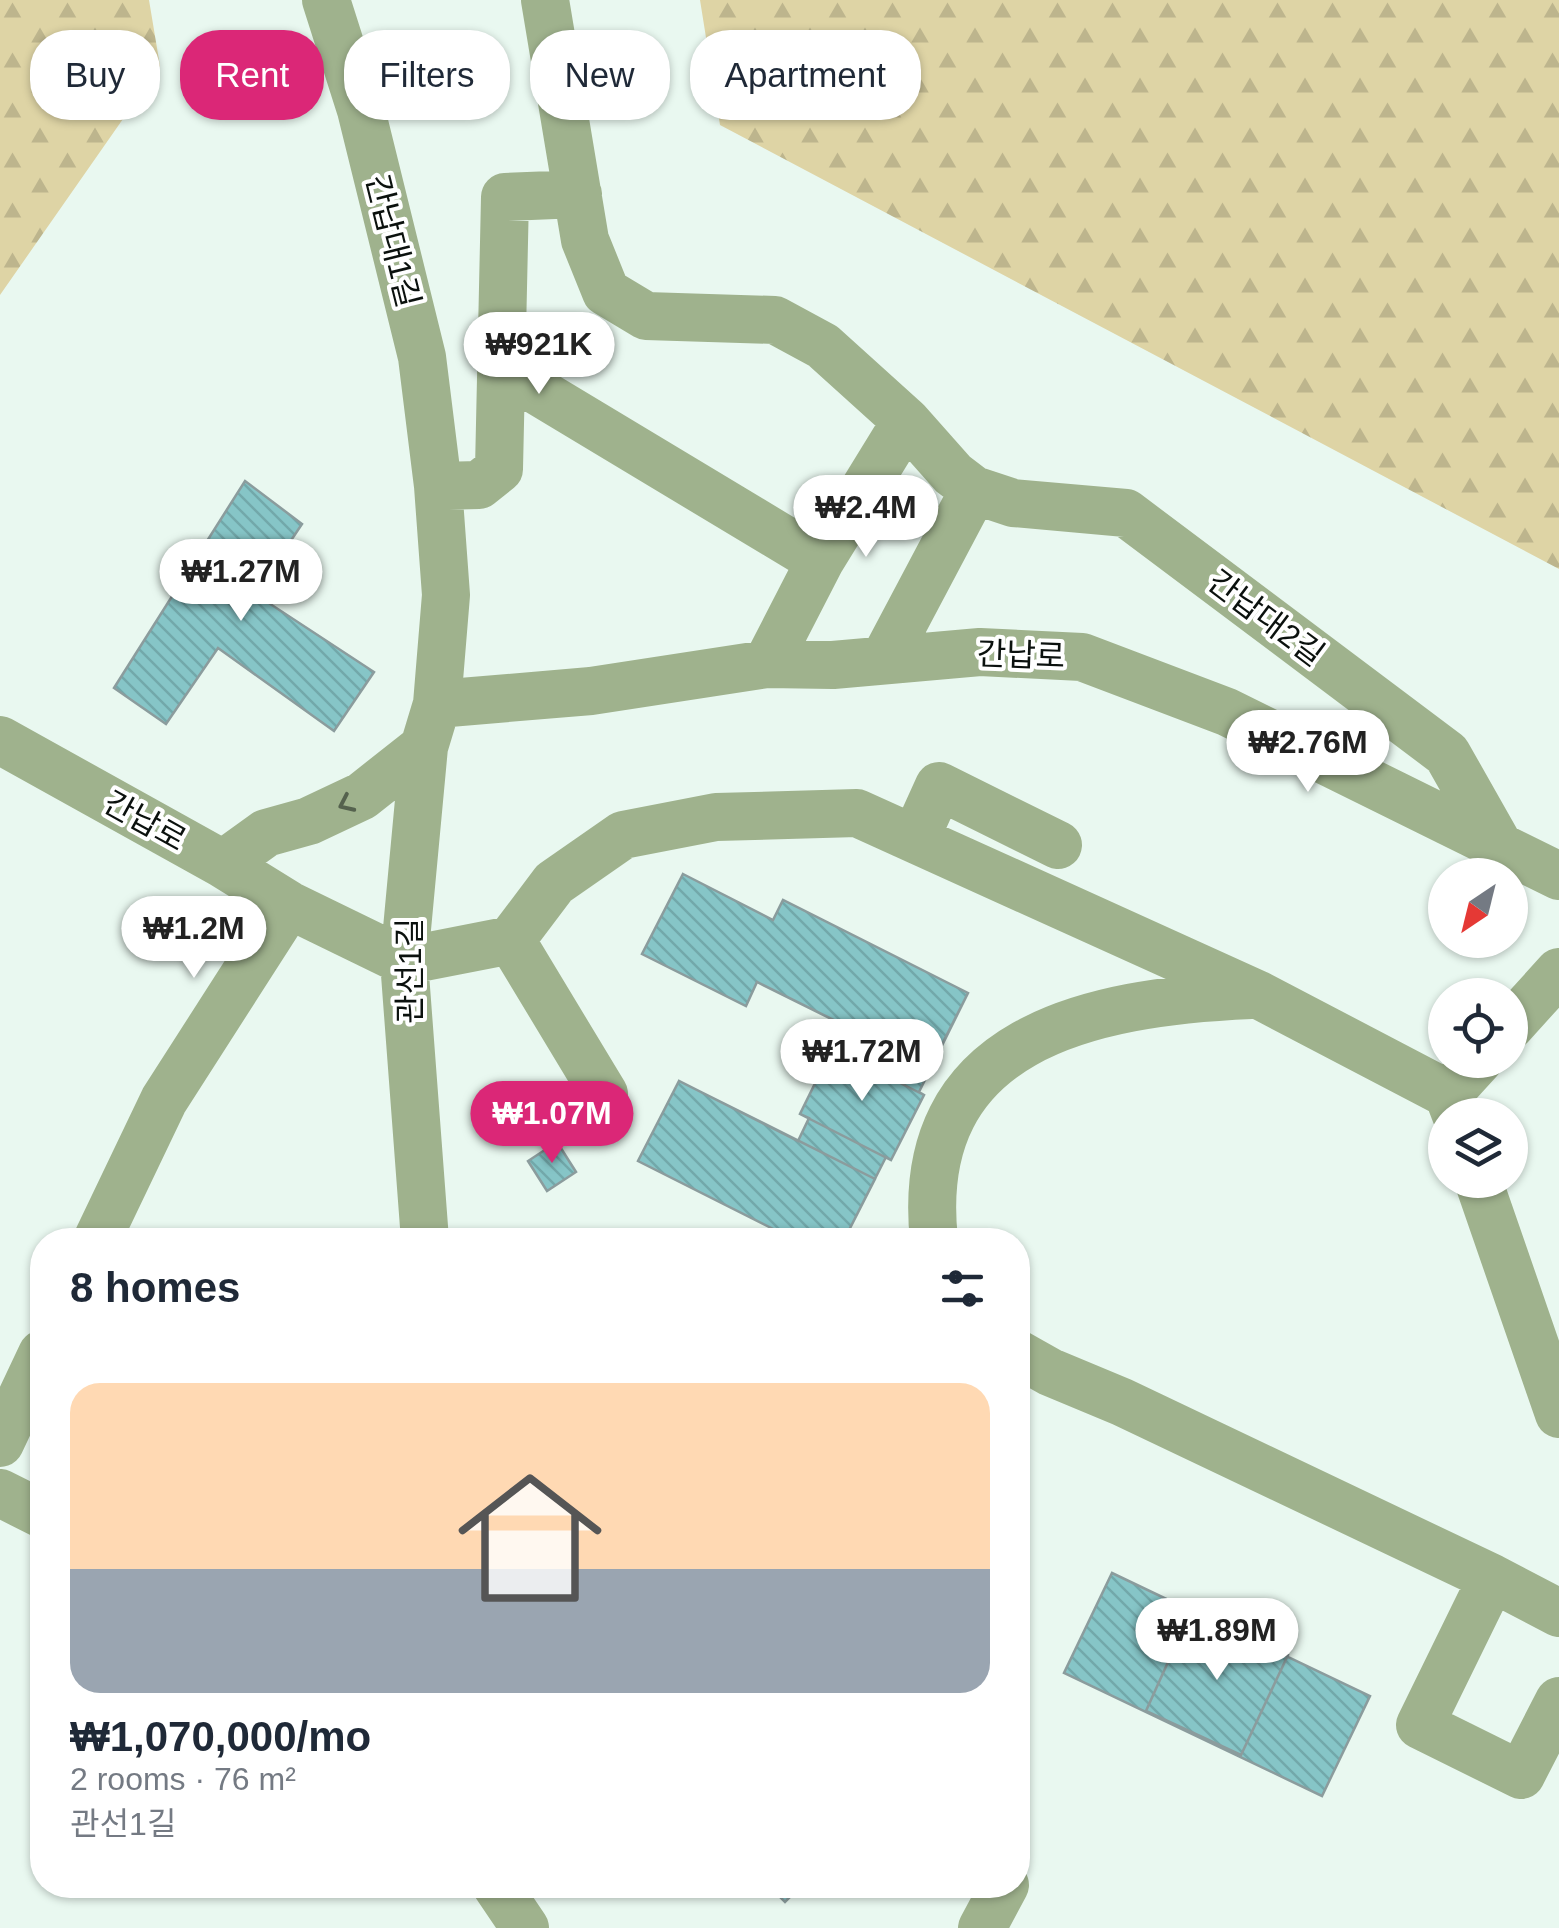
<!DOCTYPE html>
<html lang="en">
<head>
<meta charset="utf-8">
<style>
  body { margin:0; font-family:Arial,"Noto Sans KR",sans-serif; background:#f6f6f7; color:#1f2937; height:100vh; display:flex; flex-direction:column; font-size:38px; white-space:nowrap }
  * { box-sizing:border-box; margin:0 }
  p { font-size:32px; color:#747a83 }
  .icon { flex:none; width:55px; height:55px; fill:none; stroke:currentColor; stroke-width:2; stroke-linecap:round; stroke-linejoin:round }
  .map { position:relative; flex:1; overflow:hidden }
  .details { position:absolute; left:30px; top:1228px; width:1000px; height:670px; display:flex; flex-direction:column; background:#fff; border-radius:40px; box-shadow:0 2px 8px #0004 }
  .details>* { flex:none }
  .guide { position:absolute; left:30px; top:30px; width:1000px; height:90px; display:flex; gap:20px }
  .needle { width:65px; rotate:215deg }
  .buttons { position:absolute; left:1428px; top:858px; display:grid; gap:20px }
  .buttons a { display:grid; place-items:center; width:100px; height:100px; border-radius:50%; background:#fff; box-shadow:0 2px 8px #0004; font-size:50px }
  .price { position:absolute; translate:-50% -85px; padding:0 22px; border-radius:35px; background:#fff; color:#222; font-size:32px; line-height:65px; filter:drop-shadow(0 2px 5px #0008) }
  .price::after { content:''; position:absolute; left:50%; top:60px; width:30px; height:22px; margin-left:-15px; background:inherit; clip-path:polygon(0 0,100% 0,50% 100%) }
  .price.selected { background:#db2777; color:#fff }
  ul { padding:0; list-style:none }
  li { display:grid; align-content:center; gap:20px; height:530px; padding:0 40px }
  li+li { border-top:2px solid #e0e1e3 }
  li span { display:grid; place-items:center; height:310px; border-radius:30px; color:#555 }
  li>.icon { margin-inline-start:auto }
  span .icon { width:180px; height:180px; fill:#fffc; stroke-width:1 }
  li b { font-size:42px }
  h2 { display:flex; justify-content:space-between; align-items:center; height:120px; padding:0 40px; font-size:42px }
  .pill { padding:0 35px; border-radius:40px; background:#fff; box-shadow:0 2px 8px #0004; font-size:35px; line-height:90px }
  .pill.selected { background:#db2777; color:#fff }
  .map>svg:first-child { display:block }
  .forest { fill:url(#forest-firs) }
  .building { fill:url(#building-back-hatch); stroke:#8b9c9d; stroke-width:2.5 }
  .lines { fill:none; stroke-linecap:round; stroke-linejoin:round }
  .minor { stroke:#9fb28d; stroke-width:48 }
  .oneway { stroke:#55624e }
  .labels { text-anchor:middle; stroke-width:8; stroke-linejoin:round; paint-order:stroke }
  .street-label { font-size:32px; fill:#0b110e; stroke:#fff }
</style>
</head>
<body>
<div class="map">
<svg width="1559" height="1928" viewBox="0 0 1559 1928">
  <defs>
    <pattern id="forest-firs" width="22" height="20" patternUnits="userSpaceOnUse" patternTransform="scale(2.5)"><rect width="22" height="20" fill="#ded4a5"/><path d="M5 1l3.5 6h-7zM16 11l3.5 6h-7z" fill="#bdb58d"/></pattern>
    <pattern id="building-back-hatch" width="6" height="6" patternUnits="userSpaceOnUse" patternTransform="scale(2.5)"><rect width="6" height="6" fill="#86c5c7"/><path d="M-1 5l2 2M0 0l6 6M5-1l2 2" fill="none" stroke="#72a8aa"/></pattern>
  </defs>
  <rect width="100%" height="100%" fill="#e9f8f0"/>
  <!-- forest -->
  <path class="forest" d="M0,0h149l11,66 -160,229z
    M700,0h859v569l-839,-444z"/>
  <!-- building -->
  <path class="building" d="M245,481l57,43 -47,70 119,78 -40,59 -116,-83 -52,76 -52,-36z
    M683,874l90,46 10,-20 185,93 -38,75 -173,-86 -11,24 -104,-52z
    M683,874l90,46 10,-20 185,93 -49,99 5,3 -33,65 -5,-3 -42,83h-49l-157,-79 41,-80 119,60 11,-23 -9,-4 32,-65 10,5 12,-24 -97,-48 -11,24 -104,-52z
    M832,1049l92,46 -33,65 -91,-46z
    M679,1081l196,98 -31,61h-49l-157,-79z
    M557,1142l19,30 -29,19 -19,-30z
    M1112,1573l258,123 -48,100 -258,-123z
    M1191,1611l97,44 -47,100 -95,-44z
    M768,1885h34l-17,17z"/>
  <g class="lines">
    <!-- minor -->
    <path class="minor" d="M326,0l35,110 61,247 16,129 8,109 -9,109 -13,43 -20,214 21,279
      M545,0l40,240 21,52 40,24 129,4 48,26 83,75 47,53 21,16 39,13 113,10 321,241 51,90
      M501,369l319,192
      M438,486l41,-1 20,-16 6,-272 73,-3
      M884,660l90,-170
      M767,664l53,-103 86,-140
      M437,704l154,-13 176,-27 66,1 147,-13 102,5 145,55 332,164
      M0,740l223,124 66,41 115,56
      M915,839l24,-53 119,59
      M223,864l43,-31 43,-12 53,-25 62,-49
      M511,940l93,154
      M404,961l107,-21 43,-57 69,-48 93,-18 141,-4 400,181 191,100 8,21
      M1510,1026l49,-54
      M1448,1094l31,-34
      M1478,1180l81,234
      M97,1240l67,-140 125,-195
      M934,1240c-22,-203 157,-238 317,-245
      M1018,1354l32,18 72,30 370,176
      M0,1443l42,-89
      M0,1493l42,21
      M1559,1613l-67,-35 -72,147 101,50 38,-74
      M496,1885l29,43
      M982,1928l23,-43"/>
  </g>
  <!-- one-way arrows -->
  <defs><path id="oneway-chevron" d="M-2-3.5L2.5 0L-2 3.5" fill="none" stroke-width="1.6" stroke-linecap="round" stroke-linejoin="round" transform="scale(2.5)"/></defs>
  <use class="oneway" href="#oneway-chevron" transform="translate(346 804) rotate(155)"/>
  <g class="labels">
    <!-- street labels -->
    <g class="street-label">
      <text transform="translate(393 241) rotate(76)" y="11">간납대1길</text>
      <text transform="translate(1266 618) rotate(37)" y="11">간납대2길</text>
      <text transform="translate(1021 655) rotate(2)" y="11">간납로</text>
      <text transform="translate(145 821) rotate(29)" y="11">간납로</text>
      <text transform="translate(410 971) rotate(-90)" y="11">관선1길</text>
    </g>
  </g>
</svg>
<div class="buttons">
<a><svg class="needle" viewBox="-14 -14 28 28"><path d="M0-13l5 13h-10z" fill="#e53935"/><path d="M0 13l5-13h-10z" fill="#747a83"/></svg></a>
<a><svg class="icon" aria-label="locate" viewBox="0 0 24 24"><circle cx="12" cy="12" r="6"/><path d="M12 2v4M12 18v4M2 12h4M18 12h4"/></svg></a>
<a><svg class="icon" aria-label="layers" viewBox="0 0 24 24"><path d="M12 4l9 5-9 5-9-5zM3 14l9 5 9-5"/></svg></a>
</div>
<b class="price" style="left:539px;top:397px">₩921K</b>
<b class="price" style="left:866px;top:560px">₩2.4M</b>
<b class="price" style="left:241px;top:624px">₩1.27M</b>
<b class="price" style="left:1308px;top:795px">₩2.76M</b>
<b class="price" style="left:194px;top:981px">₩1.2M</b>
<b class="price" style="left:862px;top:1104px">₩1.72M</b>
<b class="price selected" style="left:552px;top:1166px">₩1.07M</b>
<b class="price" style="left:1217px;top:1683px">₩1.89M</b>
<div class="guide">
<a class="pill">Buy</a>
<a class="pill selected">Rent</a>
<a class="pill">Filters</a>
<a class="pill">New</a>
<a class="pill">Apartment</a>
</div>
<section class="details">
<h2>8 homes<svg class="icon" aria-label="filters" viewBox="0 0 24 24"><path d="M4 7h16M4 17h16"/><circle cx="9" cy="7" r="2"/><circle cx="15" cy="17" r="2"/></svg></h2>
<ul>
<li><span style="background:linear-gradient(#ffd9b3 60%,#9aa5b1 0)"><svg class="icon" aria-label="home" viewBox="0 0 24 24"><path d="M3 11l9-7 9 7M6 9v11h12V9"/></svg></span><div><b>₩1,070,000/mo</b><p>2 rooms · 76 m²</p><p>관선1길</p></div></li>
</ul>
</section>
</div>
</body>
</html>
